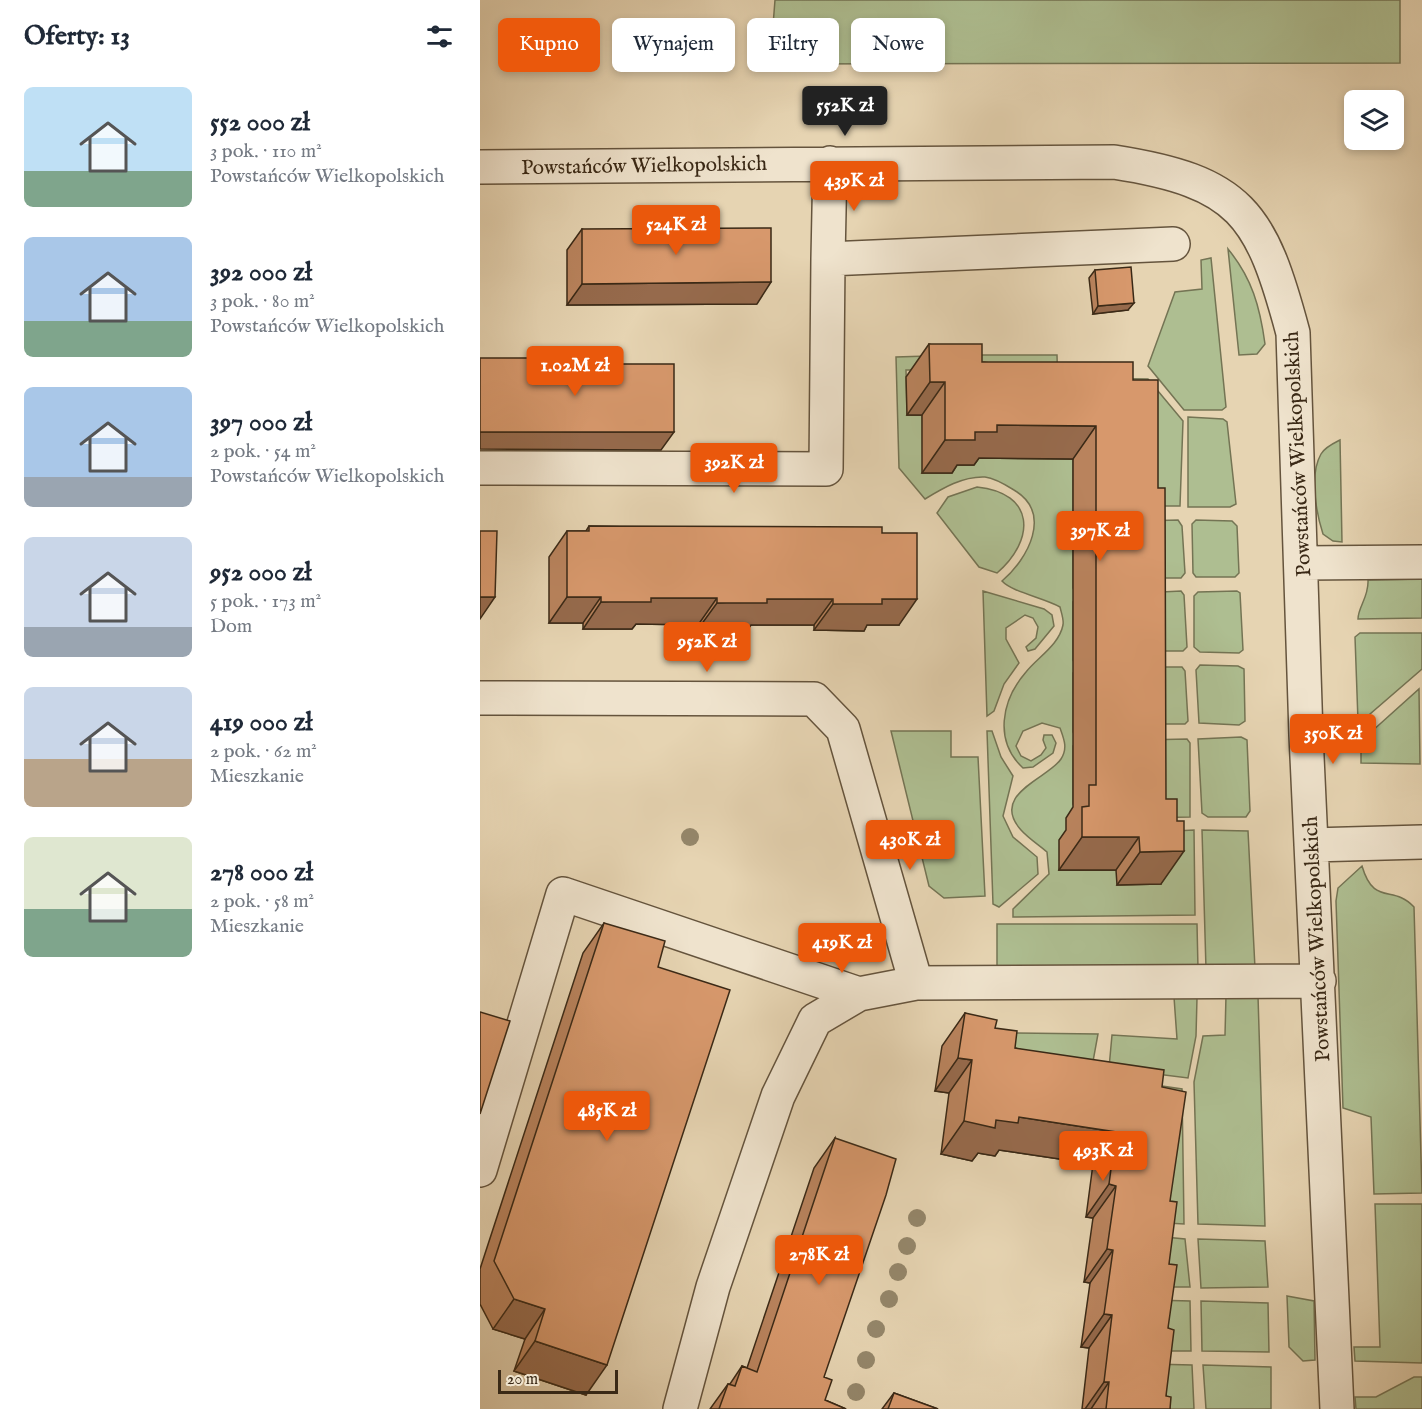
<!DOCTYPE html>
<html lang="pl">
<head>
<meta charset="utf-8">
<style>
  body { margin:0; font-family:"IM FELL English",serif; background:#f2f2f3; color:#1f2937; height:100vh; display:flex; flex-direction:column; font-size:22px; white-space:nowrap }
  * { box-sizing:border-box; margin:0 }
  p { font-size:20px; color:#747a83 }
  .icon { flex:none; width:33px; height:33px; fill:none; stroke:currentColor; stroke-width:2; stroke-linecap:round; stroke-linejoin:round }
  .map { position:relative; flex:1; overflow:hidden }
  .details { display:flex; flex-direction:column; background:#fff; width:480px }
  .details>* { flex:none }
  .top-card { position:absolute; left:18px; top:18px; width:570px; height:54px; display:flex; gap:12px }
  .controls { position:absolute; left:864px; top:90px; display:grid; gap:12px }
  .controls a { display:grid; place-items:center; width:60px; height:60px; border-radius:9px; background:#fff; box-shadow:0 3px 9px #0003; font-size:30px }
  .scale { position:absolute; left:18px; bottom:15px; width:120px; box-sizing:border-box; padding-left:6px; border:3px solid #3a2916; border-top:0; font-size:16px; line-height:21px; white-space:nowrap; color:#3a2916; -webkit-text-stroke:4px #efe3cd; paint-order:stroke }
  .price { position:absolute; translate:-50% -51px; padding:0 14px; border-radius:6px; background:#ea580c; color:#fff; font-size:20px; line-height:39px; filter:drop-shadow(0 2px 3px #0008) }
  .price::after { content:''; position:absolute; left:50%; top:36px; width:18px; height:14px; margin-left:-9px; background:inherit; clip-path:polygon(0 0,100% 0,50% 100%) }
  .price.on { background:#222; color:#fff }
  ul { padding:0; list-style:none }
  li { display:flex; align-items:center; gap:18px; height:150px; padding:0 24px }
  li span { display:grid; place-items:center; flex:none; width:168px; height:120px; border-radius:9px; color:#555 }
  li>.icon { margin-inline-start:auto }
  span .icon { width:72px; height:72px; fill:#fffc; stroke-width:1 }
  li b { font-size:26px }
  h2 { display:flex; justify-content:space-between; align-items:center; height:72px; padding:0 24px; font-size:26px }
  .pill { padding:0 21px; border-radius:9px; background:#fff; box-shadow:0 3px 9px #0003; font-size:21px; line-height:54px }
  .pill.on { background:#ea580c; color:#fff }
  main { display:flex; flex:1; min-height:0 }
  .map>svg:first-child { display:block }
  .green { fill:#aebe91; stroke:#747454; stroke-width:1.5 }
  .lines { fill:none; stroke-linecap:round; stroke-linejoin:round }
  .minor-casing { stroke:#65543d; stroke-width:36 }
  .minor { stroke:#efe3cd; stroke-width:33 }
  .tree { fill:#94866a }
  .wall { fill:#b9835d; stroke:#3a2916; stroke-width:1.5 }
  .shaded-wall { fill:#966a4c; stroke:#3a2916; stroke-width:1.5 }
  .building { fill:#d7986c; stroke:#3a2916; stroke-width:1.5 }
  .labels { text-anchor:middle; stroke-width:6; stroke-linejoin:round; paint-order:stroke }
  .street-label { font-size:21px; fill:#3a2916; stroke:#efe3cd }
</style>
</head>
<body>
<main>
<section class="details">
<h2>Oferty: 13<svg class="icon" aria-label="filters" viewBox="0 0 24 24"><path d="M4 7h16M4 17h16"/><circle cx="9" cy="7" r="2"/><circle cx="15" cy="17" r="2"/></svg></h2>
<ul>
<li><span style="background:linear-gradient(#bfe0f5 70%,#7fa58c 0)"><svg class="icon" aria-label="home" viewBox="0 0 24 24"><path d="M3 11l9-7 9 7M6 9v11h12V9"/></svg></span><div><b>552 000 zł</b><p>3 pok. · 110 m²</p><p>Powstańców Wielkopolskich</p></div></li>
<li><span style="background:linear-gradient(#a9c7e8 70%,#7fa58c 0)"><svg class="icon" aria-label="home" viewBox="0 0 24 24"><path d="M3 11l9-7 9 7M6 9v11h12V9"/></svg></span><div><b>392 000 zł</b><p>3 pok. · 80 m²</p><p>Powstańców Wielkopolskich</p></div></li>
<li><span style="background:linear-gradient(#a9c7e8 75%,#9aa5b1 0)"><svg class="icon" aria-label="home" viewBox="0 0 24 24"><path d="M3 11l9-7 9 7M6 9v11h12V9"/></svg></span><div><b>397 000 zł</b><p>2 pok. · 54 m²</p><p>Powstańców Wielkopolskich</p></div></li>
<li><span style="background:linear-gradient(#c9d6e8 75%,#9aa5b1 0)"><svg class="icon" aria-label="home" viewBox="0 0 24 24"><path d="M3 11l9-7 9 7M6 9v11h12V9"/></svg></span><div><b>952 000 zł</b><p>5 pok. · 173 m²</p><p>Dom</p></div></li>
<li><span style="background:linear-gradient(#c9d6e8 60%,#b9a48a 0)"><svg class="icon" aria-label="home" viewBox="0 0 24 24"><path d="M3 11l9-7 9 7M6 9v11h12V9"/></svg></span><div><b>419 000 zł</b><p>2 pok. · 62 m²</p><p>Mieszkanie</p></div></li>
<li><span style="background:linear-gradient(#dfe7d0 60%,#7fa58c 0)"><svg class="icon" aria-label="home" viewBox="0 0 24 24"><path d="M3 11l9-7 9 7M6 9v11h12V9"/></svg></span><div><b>278 000 zł</b><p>2 pok. · 58 m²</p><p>Mieszkanie</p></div></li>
</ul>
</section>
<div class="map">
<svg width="942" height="1409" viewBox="0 0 942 1409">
  <rect width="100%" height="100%" fill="#e6d4b2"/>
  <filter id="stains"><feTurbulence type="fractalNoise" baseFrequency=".00333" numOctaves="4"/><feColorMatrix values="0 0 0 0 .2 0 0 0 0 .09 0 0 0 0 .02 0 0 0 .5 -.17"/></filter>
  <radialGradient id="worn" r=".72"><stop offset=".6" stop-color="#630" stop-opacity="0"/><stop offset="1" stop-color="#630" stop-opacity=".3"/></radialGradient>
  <!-- green -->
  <path class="green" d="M295,0h625v63l-630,1z
    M748,249c24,29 32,58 37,95l-8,10 -18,1z
    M731,258l15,149 -4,3h-38l-36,-44 27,-74 27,-3 -1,-29z
    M479,355l-22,15h-31l1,45h15l1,58 29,-8 22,-14 99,-6v71l7,13 -7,1v58l7,13 -7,1v58l7,13h-7v59l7,13 -7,1v58l7,1 -14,34 -7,31h57l38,-38 40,-2 1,85 -182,2v-8l36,-35 -2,-22c-8,-7 -19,-14 -26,-22 -32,-36 28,-52 40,-71 7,-11 3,-20 -1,-31l-18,-5 -19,8 -7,15 5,10 10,5 10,-6 5,-7 -3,-8 1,-5h8l4,8 -3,10 -20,14 -10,1c-29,-27 -22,-67 3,-96 12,-15 33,-27 37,-47 1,-6 -2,-13 -3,-18 -16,-9 -48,-15 -58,-26 26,-22 51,-68 12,-91 -8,-5 -20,-12 -29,-13 -22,-1 -42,11 -60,22l-26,-31 -3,-111z
    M493,355h84l1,40h-84z
    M595,378l73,1 35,42 -3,85h-45z
    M708,417l35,2 4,3 9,82 -6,3h-42z
    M860,440l2,102 -9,-1 -10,-7c-7,-22 -14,-59 -2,-80 4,-7 13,-11 19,-14z
    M497,487c58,6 59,52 20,86l-18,-6 -42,-54 11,-16z
    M698,520l4,6 3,47 -4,5h-45l6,-57z
    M716,520l36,1 5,5 2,47 -4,4h-39l-3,-4 -1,-49z
    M942,579v39l-64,1c0,-12 11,-22 10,-39z
    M503,591l61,18 8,6 2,11 -19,23 -7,2 -2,-4 10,-9 2,-11 -5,-9 -8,-3 -19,13v11l13,24 -15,21 -10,27 -7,5z
    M701,591l3,4 3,52 -4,4h-47l6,-58z
    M757,591l3,2 3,57 -4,3 -39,-1 -6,-5v-51l4,-4z
    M880,633h62v36l-59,51 -5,1 -3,-84z
    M720,665l38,1 6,3 1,52 -6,4 -40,-2 -3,-53z
    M663,667h39l3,4 3,50 -3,3h-49z
    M939,689l1,75 -59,-1v-22z
    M411,731h60v26h27l7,139 -41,2 -15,-12z
    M507,731h5l9,26 12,19 -10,40 10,21 24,20 1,17 -39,33 -6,-3z
    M761,737l6,3 3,71 -4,6h-38l-6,-4 -4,-74z
    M707,739l3,4v74l-54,1 6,-78z
    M722,830l46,1 7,137 -49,1z
    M882,866c12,41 31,18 52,41l8,286 -48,1 -3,-77 -28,-9 -7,-207 2,-13z
    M517,924h200l1,45 -201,-1z
    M746,996h32l7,230 -67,-2 -4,-142 9,-46 22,-1z
    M694,997l23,1 -1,38 -8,42 -79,-10 3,-33 65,4z
    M533,1033l85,1 -6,33 -82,-11z
    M627,1078l75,11 2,135 -35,-2z
    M895,1204h47v159l-67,-2 -1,-14h26z
    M674,1236l31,3 5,48h-42z
    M718,1239l67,2 3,46 -67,1z
    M807,1296l27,5 1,59 -12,1 -14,-14z
    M673,1300l37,1 1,50h-44z
    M721,1301l67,2 1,49 -67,-1z
    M671,1364l41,1 2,44h-49z
    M723,1365l68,2v42h-65z
    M934,1377h8v32h-66l-1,-12h21z"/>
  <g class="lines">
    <!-- minor casing -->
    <g class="minor-casing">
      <path id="minor" d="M0,167l634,-5c127,20 147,51 179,171l13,402 31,674
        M348,259l2,-96
        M0,468l346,1 2,-210 345,-15
        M823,563l119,-1
        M0,698l334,1 29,30 73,254
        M831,845l111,-3
        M0,1170l83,-276 296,100
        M200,1409l33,-122 65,-191 37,-76 44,-26 57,-11 403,-2"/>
    </g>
    <!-- minor -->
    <use href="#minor" class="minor"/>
  </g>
  <!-- trees -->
  <g class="tree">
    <circle cx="210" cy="837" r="9"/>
    <circle cx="437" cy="1218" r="9"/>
    <circle cx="427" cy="1246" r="9"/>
    <circle cx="418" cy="1272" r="9"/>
    <circle cx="409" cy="1299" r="9"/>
    <circle cx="396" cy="1329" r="9"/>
    <circle cx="386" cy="1360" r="9"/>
    <circle cx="376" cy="1392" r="9"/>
  </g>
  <!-- wall -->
  <path class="wall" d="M102,229l175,75 -190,1v-55z
    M615,270l33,40 -35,4 -4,-36z
    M449,344l53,18 151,18 28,504 -44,1 -1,-15h-57v-30l7,-10v-12l7,-11v-348l-94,-1 -5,7h-17l-5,8h-30v-58h-15l-1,-38z
    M109,526l293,7 17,92h-32l-3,6 -50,-1v-5h-63l-3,4h-50v-4l-62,-1 -4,5h-49v-6h-34v-66l18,-26h19z
    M124,923l54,44 -72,428 -72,-24 11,-32 -32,-10 -13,-25v-35l103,-316z
    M485,1013l30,15 20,20 147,39 8,114 -2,127 -2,68 4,13h-88l7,-61 -8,-1 9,-64 -6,-1 9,-64 -7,-1 7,-53 -94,-14 -4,6 -17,-3 -6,8 -31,-7 8,-61 -14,-2 7,-45z
    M355,1138l-11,239 1,23 21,9h-136l18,-25h2l12,-18 5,2 67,-200z
    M414,1393l44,16h-56z"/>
  <!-- shaded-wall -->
  <path class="shaded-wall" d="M291,282l-14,22 -190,1 15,-21z
    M654,303l-6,7 -35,4 5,-8z
    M450,382h15l-23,33h-15z
    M517,425l99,1 -23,33 -94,-1 -5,7h-17l-5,8h-30l23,-33 30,-8z
    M0,432h194l-13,18 -181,-1z
    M0,597h15l-15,22z
    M87,597h34l-18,26h-34z
    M171,598h66l-19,27 -62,-1 -4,5h-49l18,-27z
    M287,599h66l-19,26h-63l-3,4h-50l19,-26z
    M402,599h35l-18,26h-32l-3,6 -50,-1 19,-26z
    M602,837h57l-23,33h-57z
    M704,851l-23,33 -44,1 23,-33z
    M478,1058l14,2 -23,33 -14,-2z
    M539,1117l97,15 -23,32 -94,-14 -4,6 -17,-3 -6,8 -31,-7 23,-33 32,-1z
    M629,1184l7,2 -23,32 -7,-1z
    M627,1249l6,1 -23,33 -6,-1z
    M34,1299l31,10 -20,30 -32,-10z
    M624,1314l8,1 -23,33 -8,-1z
    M55,1341l72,24 -21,30 -72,-24z
    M624,1382h5l-18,27h-6z"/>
  <!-- building -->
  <path class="building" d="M291,228v54l-189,2v-55z
    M651,267l3,36 -36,3 -3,-36z
    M449,344h53v18h151v18h25v108h7l1,311h11v22h7v30l-44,1 -1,-15h-57v-30l7,-1v-21h7v-359l-99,-1v7h-22v8h-30v-58h-15z
    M0,358h65v6h129v68h-194z
    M109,526l293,1v6h35v66h-35v5h-49v-5h-66v4h-50v-5h-66v4h-50v-5h-34v-66h22z
    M0,531h17l-2,66h-15z
    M124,923l61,18 -7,26 72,23 -123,375 -72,-24 10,-32 -31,-10 -20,-38z
    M0,1012l30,9 -30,93z
    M485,1013l32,7 -2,8 22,3 -2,17 149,22 -2,17 24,5 -16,109 7,1 -8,62 8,1 -9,63 6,2 -8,66 5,1 -1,12h-64l3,-27h-5l8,-67 -8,-1 9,-64 -6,-1 9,-63 -7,-2 7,-52 -97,-15 -1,6 -22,-3 -1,8 -31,-7 8,-61 -14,-2z
    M355,1138l61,21 -10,36 -62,182 8,3 -7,20 21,9h-127l9,-25 7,2 7,-20 15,6z
    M414,1393l44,16h-50z"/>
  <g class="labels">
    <!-- street labels -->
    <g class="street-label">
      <text transform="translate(164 165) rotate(-1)" y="7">Powstańców Wielkopolskich</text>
      <text transform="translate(817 454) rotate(-93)" y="7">Powstańców Wielkopolskich</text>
      <text transform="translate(836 939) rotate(-93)" y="7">Powstańców Wielkopolskich</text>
    </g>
  </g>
  <rect width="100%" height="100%" filter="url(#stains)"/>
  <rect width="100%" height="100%" fill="url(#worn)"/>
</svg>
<div class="controls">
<a><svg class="icon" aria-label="layers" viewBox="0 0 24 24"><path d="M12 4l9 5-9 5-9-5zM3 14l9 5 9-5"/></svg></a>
</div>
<div class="scale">20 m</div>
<b class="price on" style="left:365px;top:137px">552K zł</b>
<b class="price" style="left:374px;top:212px">439K zł</b>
<b class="price" style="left:196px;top:256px">524K zł</b>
<b class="price" style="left:95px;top:397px">1.02M zł</b>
<b class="price" style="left:254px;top:494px">392K zł</b>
<b class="price" style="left:620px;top:562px">397K zł</b>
<b class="price" style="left:227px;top:673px">952K zł</b>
<b class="price" style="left:853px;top:765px">350K zł</b>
<b class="price" style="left:430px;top:871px">430K zł</b>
<b class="price" style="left:362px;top:974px">419K zł</b>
<b class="price" style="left:127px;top:1142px">485K zł</b>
<b class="price" style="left:623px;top:1182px">493K zł</b>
<b class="price" style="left:339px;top:1286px">278K zł</b>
<div class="top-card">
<a class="pill on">Kupno</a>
<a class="pill">Wynajem</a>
<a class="pill">Filtry</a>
<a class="pill">Nowe</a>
</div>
</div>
</main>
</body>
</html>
